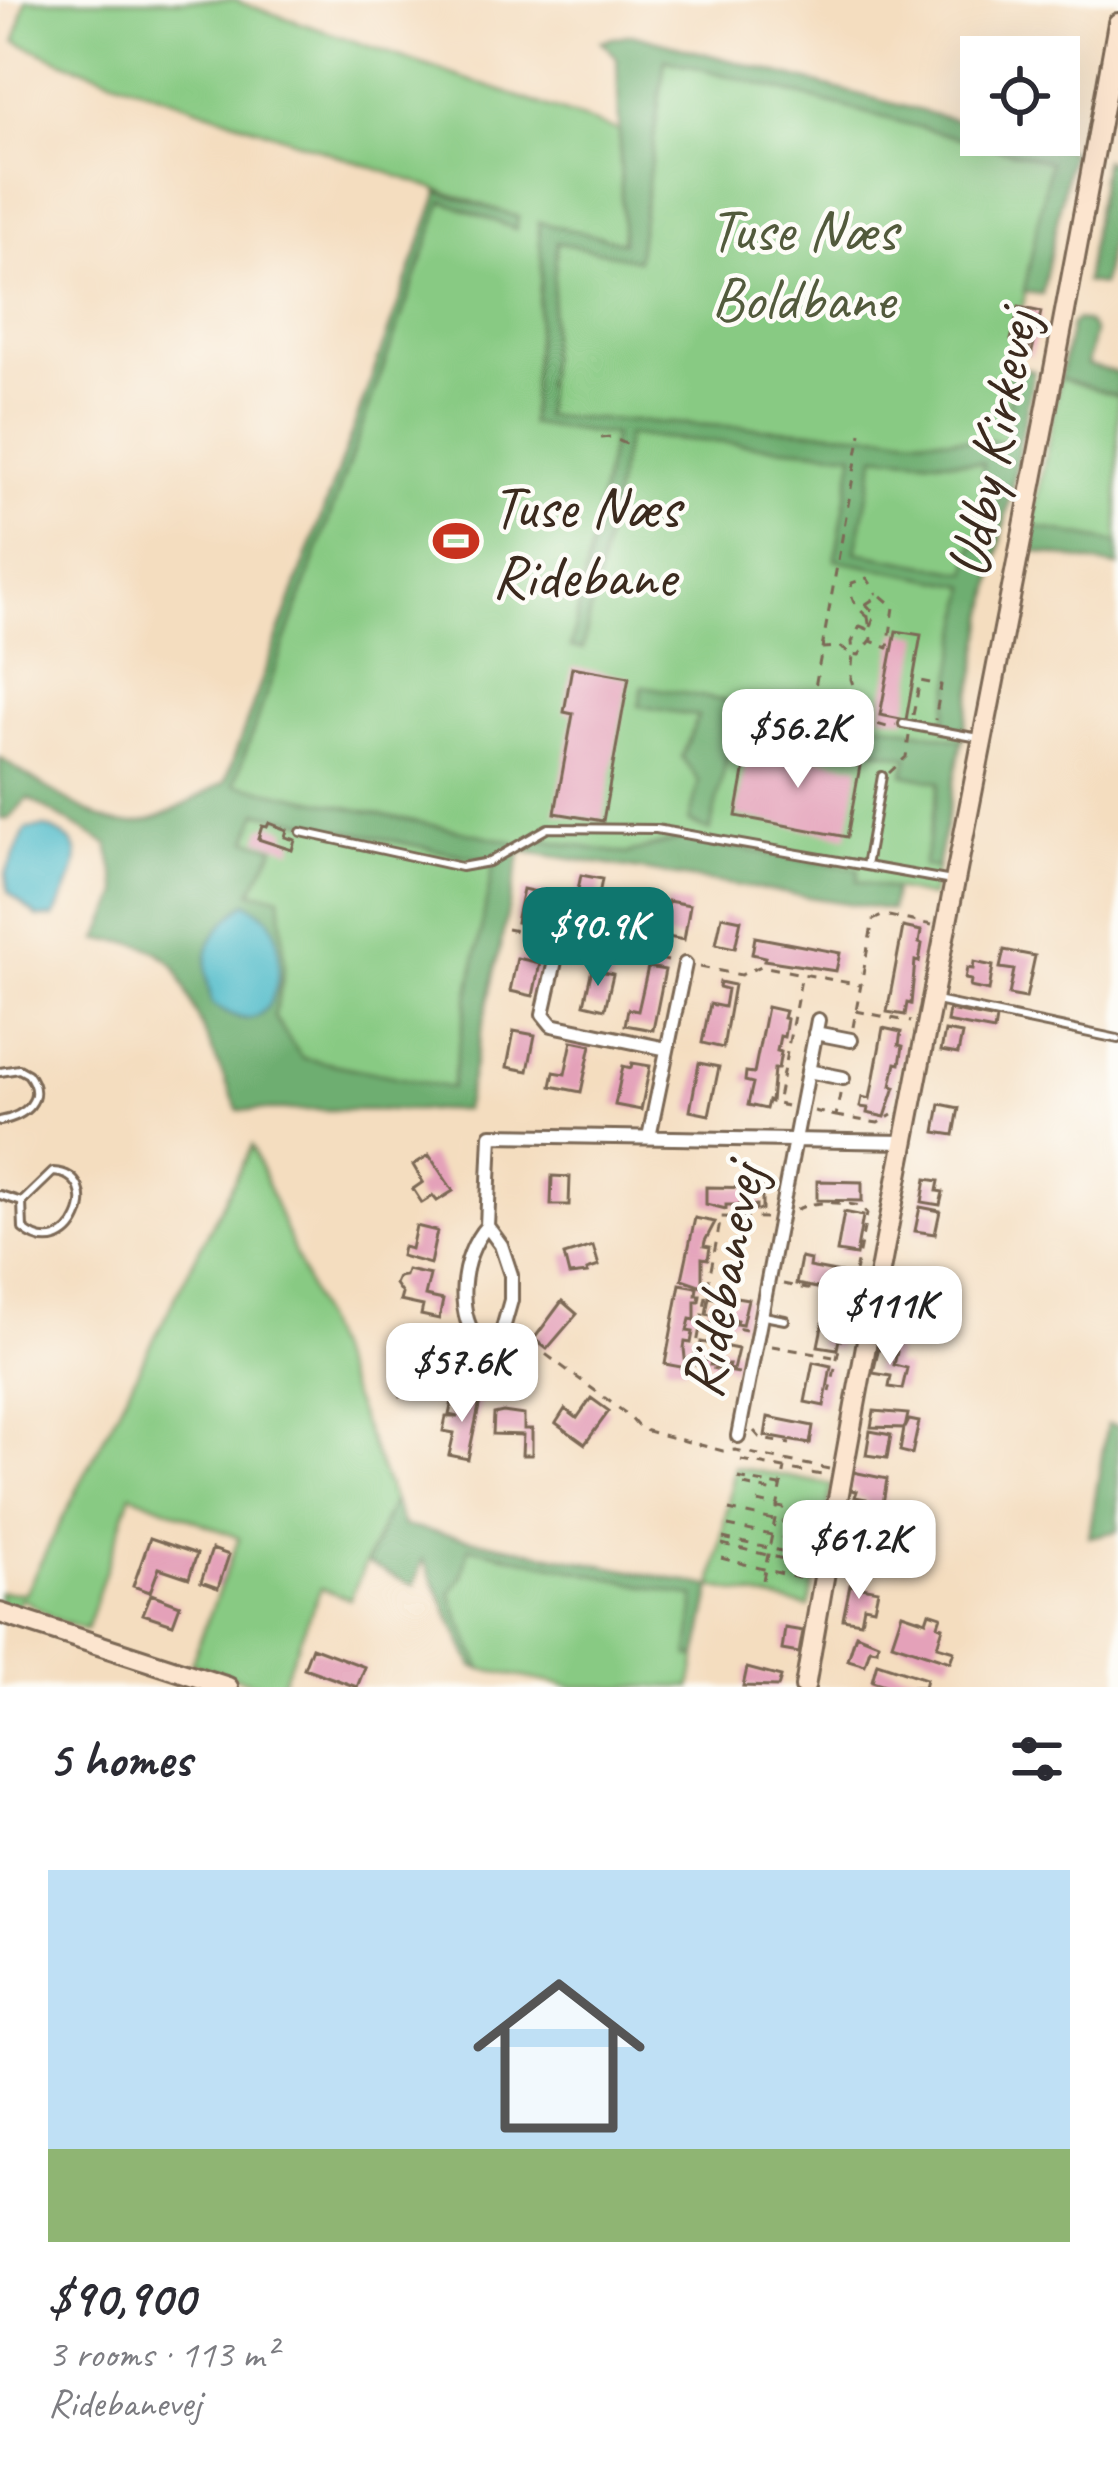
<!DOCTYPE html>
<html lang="en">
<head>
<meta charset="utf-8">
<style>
  body { margin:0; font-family:Caveat,sans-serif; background:#f7f7f7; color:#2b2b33; height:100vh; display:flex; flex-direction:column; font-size:45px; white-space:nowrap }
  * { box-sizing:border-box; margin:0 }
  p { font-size:39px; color:#7c7c81 }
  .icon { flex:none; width:66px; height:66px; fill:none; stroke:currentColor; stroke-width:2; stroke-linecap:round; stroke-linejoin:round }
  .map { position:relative; height:1687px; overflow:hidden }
  .panel { display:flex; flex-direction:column; background:#fff; flex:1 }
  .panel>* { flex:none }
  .buttons { position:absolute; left:960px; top:36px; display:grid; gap:24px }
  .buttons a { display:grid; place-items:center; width:120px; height:120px; border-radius:0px; background:#fff; box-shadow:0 12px 48px #0002; font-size:60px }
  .price { position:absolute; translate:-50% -102px; padding:0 27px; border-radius:24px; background:#fff; color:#222; font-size:39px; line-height:78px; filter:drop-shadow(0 3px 6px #0008) }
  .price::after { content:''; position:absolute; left:50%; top:72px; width:36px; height:27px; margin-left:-18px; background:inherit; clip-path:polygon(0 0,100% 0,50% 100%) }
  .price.on { background:#0f766e; color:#fff }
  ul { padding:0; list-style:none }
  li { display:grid; align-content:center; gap:24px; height:636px; padding:0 48px }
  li+li { border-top:3px solid #e1e1e2 }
  li span { display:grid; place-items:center; height:372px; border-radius:0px; color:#555 }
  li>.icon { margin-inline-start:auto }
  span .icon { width:216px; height:216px; fill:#fffc; stroke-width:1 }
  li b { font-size:51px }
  h2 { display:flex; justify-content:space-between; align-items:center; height:144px; padding:0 48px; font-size:51px }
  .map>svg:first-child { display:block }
  .green { fill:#88ca83; stroke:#627a50; stroke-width:3 }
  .forest { fill:#6eae71; stroke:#546c48; stroke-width:3; fill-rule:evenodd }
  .water { fill:#4fbbc9; stroke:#457274; stroke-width:3 }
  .building { fill:#e4a1b9 }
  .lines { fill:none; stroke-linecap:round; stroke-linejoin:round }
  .lane-casing { stroke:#7c6956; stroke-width:12 }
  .street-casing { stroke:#7c6956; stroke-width:18 }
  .secondary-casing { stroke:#7c6956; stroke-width:24 }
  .path { stroke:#7c6956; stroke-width:3; stroke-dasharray:9 9; stroke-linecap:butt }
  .lane { stroke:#fff; stroke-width:6 }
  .street { stroke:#fff; stroke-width:12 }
  .secondary { stroke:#fce5cf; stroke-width:18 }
  .labels { text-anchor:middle; stroke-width:9; stroke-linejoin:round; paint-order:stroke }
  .park-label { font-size:60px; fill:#525a3c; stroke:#fdfcf7 }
  .street-label { font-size:60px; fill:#3b2a1e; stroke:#fdfcf7 }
  .poi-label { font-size:60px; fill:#3b2a1e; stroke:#fdfcf7; text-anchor:start }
</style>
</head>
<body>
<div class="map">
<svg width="1118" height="1687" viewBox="0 0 1118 1687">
  <rect width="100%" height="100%" fill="#fdfcf7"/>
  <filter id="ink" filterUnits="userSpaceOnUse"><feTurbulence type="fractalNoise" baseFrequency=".00833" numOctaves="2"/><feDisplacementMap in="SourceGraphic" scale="24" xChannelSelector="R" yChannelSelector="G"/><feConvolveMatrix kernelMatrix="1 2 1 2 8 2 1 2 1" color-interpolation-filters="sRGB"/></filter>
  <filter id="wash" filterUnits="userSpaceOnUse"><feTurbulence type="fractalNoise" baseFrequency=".004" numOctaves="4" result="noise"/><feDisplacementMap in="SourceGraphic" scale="48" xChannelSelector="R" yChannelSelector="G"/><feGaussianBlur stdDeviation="2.7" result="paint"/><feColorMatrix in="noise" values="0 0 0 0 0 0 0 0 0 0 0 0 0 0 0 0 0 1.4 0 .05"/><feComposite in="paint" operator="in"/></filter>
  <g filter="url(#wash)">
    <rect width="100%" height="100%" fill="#f4ddbf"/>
    <!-- green -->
    <path class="green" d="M26,0h207l386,131 4,112 -85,-20 4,39 -12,162 83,11 -42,212 12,1 43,-213 390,31 -85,431 -75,-16 2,-12 -176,-30 -56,15 -91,-15 -15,12 -6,-9 -280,-58 209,-584 72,29 3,-12 -454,-155 -49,-21z
      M665,59l386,103 -40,204 -2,76 -466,-26 14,-175 80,18z
      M1060,378l58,18v147l-86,-17z
      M257,812l237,50 -43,227 -149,-31 -28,-41c3,-17 13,-42 9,-57 -18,-63 -53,-74 -26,-148z
      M252,1146l141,354 -43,99 -29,-11 -41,99h-14l-75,-24 48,-125 -108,-44 -45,136 -29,-10 -36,-22 -4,8 -17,-3v-11l25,1z
      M735,1467l97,18 -23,122 -97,-20z
      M468,1547l228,50 -6,59 7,1 -6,30h-118l-92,-18 -31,-75 12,-18z"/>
    <!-- forest -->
    <path class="forest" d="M631,34l350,93v8h31l59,16 -29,143 -18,-2 26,-130 -385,-103 -28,201 -80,-18 -13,174 464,26 3,-76 23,5 -70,359 -20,-4 24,-140 -133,-26 19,-107 -227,-18 -44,214 -12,-2 42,-212 -83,-11 12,-162 -4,-40 85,20 -6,-185 -16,-16zM876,455l107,8v32l17,4 -10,49 -17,-3 -5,28 -112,-21z
      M1104,160l14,5v31l-16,89 -17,-3z
      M439,192l79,25 -2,12 -73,-28 -209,583 280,58 6,8 15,-11 91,15 56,-15 177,30 -2,12 37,9 -3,20 -370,-59 -57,259h-226l-62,-143c-23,-24 -45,-26 -78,-27l21,-46 -11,-49 -80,-47 -20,21h-8v-61c25,16 91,61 118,65 34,6 79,-26 107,-41zM258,812l236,50 -43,226 -149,-30 -28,-41 11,-53 -5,-68 -29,-4 24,-45 -27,-7z
      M1077,320l11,3 6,9 -7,33 31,8v23l-58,-18 11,-53z
      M1032,526l86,17v24l-90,-17z
      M643,686l188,34c23,-5 101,15 131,20l-25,128 -14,-2 17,-84 -37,-8 5,-17 -173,-35 -25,109 -21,-9 10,-41 -17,-24 16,-41 -59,-10z
      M1107,1424l11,2v105l-29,6z
      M393,1500l10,26 309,61 -15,70 -8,-1 6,-59 -226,-50 -7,29 -12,18 31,75 -8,-2 -50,-108 -9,27 -47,-23z"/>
    <!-- water -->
    <path class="water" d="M45,827c37,13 38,29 22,62 -5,10 -7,19 -13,28h-16l-30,-25 -2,-19 20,-44z
      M247,902c6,5 18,12 23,18 16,24 13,96 -23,99 -12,0 -25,-10 -35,-15 -12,-52 -7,-68 35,-102z"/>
    <g id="blocks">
      <!-- building -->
      <path class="building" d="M1019,307l22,5 -10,44 -4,-1 3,-10 -19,-5z
        M896,631l25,4 -15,85 -26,-5z
        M572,667l57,10 -26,144 -48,-8 18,-99 -9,-2z
        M749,745l111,21 -13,71 -111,-21z
        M269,823l18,7 -2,7 10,3 -3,10 -34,-11 4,-13 5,1z
        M581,875l21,4 -8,43 -22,-4z
        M523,889l36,8 -5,21 -15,-3 -3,11 -20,-4z
        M668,901l22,4 -6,35 -22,-4z
        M722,916l19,4 -6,28 -19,-4z
        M903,927l18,4 -2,12 3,1 -3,18 -4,-1 -4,43 -4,-1 -2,12 -18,-3z
        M755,937l85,16 -4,18 -72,-11 1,-3 -13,-3z
        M1004,950l31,6 -9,42 -17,-3 5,-25 -14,-2z
        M517,958l23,5 -7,33 -23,-5z
        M974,962l19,4 -4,25 -19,-4 1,-7 -6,-1 2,-11 6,1z
        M648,967l17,3 -12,60 -28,-5 3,-16 10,2z
        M592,969l21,5 -8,35 -21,-5z
        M720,982l14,3 -11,63 -21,-5 8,-39 14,3 3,-18 -8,-2z
        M767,1007l18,4 -2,7 4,1 -3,18 -4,-1 -3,15 4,1 -3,17h-4l-3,33 -3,-1 -2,8 -18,-4 5,-22 -8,-2 1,-9 8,1z
        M949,1010l47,9 -2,12 -47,-9z
        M883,1028l18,4 -2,13 4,1 -3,18 -4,-1 -5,23 4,1 -10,30 -18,-4 1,-5 -8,-1 2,-10 8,2z
        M514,1031l21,4 -7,36 -21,-4z
        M945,1031l17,3 -4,20 -17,-3z
        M572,1041l19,4 -10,47 -30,-6 3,-14 11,2z
        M632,1063l18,3 -9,44 -26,-5 8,-39 8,2z
        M699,1063l20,4 -10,48 -19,-4z
        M940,1104l19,4 -5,27 -19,-3z
        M429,1155l24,36 -16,10 -4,-5 -11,7 -9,-14 10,-7 -10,-17z
        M552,1176l18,1 -1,28h-18z
        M926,1179l13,2 -2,10 6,1 -3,13 -18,-3z
        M817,1181l45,1v19l-45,-1z
        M706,1187l56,1v22h-6v-5l-18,4v-4h-12v4l-20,-5z
        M920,1207l20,4 -5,23 -20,-3z
        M844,1212l19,4 -7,39 -19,-3z
        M695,1218l20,4 -10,19 -1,5 6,1 -2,12 -6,-1v28l-20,-7z
        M416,1226l21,5 -7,33 -29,-8 2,-9 8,2z
        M593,1246l6,20 -12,4 1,3 -19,2 -5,-20z
        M801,1258l9,2 -1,7 37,7 -3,19 -47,-9z
        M407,1270l23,5 -5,21 18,4 -4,19 -18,-4 2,-9 -23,-5 2,-7 -7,-10 3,-7 7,-1z
        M906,1278l20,4 -3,20 17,3 -2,12 -47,-9 2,-14 10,2z
        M680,1284l17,3 -1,8h4l-1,6h-4v19l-5,-1 -3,12 6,1 -2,11 -6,-1 -1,6 2,20 -21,-4z
        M709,1297l26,5 1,-5 12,2 -6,26 -6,-1 1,-4 -18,1 1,-4 -14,-3z
        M562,1301l15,13 -30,35 -13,-10z
        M826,1307l19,3 -8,39 -19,-3z
        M701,1342l37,7 -5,21 -5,-1 1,-4h-19l1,-4 -13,-2z
        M879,1348l18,4 -3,13 13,3 -5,21 -13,-2 2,-11 -18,-3z
        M444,1349l6,19 -18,6 -1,23 -30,-1v-17l8,1 1,-27z
        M813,1362l18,4 -7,40 -19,-4z
        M462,1396l18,5 -12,58 -19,-4 5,-22 -11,-2 3,-14h12l-9,-2 4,-18z
        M591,1398l18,13 -24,33 -29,-21 9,-14 12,9z
        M874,1411l34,3 -3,14 4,-8 10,2 -7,32 -12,-3 4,-23 -33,-1z
        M503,1412l21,3v14h8v26h-10l1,-20 -30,-1 1,-20z
        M768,1417l45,9 -3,18 -45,-8z
        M870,1431l21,4 -4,23 -21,-3z
        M853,1472l34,7 -10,61 6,1 -3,14 -14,-2 1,-6h-4l3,-13 -7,-1 7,-34 -11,-2 2,-6 -7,-1z
        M150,1538l47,16 -8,24 -30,-10 -9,24 -17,-6z
        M212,1549l17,6 -11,33 -17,-6z
        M850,1585l28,5 -4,18 -10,-2 -3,16 -18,-3z
        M151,1594l29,11 -7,19 -30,-10z
        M929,1612l12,4 -3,9 5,2 -6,19 17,5 -4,11 -58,-19 10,-30 24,8z
        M785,1628l18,3 -4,22 -17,-3z
        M856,1634l22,9 -1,7 -7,-1 -5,16 -17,-5z
        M312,1647l53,20 -8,20 -53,-19z
        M877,1663l49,16 -2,8h-33l-19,-6z
        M747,1668l34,9 -3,10 -35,-1z"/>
    </g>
  </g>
  <g filter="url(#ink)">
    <use href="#blocks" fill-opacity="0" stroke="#7c6956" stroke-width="3"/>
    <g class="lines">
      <!-- lane casing -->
      <g class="lane-casing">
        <path id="lane" d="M903,724l76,14
          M301,832l160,35 28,-5 59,-34 108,1 296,52
          M866,866l16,-90
          M936,1001l182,38
          M0,1072l19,-3 9,5c19,25 -3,42 -28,47
          M53,1172c56,3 19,98 -30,57l-1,-27z
          M0,1195l22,7
          M764,1316l21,4"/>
      </g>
      <!-- street casing -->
      <g class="street-casing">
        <path id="street" d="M560,939l-17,75 9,11 115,24
          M815,1033l36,7
          M808,1071l35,7
          M649,1137l36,-173
          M487,1226c-27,30 -34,91 -4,122l17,-9 11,-39v-25l-10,-30 -14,-19 4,-91 414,7
          M738,1436l80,-416"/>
      </g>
      <!-- secondary casing -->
      <g class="secondary-casing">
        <path id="secondary" d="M0,1613l228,74
          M805,1687c95,-556 214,-1108 313,-1664"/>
      </g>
      <!-- path -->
      <path class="path" d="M601,438l10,-1 17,8
        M866,604l14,-9 14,12 -6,41 -17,-7
        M866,604l9,10 -5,16z
        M868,617c-11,-9 -20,-19 -16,-34l15,-5 10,16
        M860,626l10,4 2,9 -13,16 -6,-1 -1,-12z
        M822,648l17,-1 14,7 -2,25 8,24 -7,13
        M812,706l14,12 20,-3 41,12 9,-2
        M913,715l7,-34 21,4 -6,35
        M806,737l55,-304
        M889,773l17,-16 3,-21
        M507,929l42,8
        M571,941l102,21
        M700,967l41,8 20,-9 99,19
        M856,1011l55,11
        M853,1027l20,-107 11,-5 48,10
        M787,1106l-10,-2 25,-130
        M814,1111l22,5 5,-27
        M836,1116l42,7 14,-8
        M796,1210c19,-11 44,-7 66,-4l5,8 -37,178
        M783,1284l67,14
        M703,1322l43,8
        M517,1333l111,82 12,14 83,22 12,-1 94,19
        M772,1346l61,11
        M739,1373l-46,-8 28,-148 44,1
        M754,1431l7,8 29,5
        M741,1460l86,16
        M738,1478l42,8
        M744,1485l34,8
        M758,1502l51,12
        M729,1510l85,19
        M728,1526l82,17
        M723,1538l85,19
        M722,1544l86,21
        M721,1558l85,22
        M809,1563l5,-26
        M763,1580l22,-112"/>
      <!-- lane -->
      <use href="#lane" class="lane"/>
      <!-- street -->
      <use href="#street" class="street"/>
      <!-- secondary -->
      <use href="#secondary" class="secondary"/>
    </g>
  </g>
  <!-- icons -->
  <defs>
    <g id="stadium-bare" transform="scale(3.6)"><path d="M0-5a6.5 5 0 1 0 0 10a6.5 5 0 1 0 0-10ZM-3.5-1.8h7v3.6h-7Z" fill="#c8321e" stroke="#fdfcf7" stroke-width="2.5" paint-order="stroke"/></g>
  </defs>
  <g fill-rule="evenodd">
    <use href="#stadium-bare" x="456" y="541"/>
  </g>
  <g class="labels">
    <!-- park labels -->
    <g class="park-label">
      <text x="803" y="250">Tuse Næs<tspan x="803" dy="69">Boldbane</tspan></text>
    </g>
    <!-- street labels -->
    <g class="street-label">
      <text transform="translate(991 444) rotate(-79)" y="21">Udby Kirkevej</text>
      <text transform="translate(721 1281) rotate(-79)" y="21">Ridebanevej</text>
    </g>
    <!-- poi labels -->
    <g class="poi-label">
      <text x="492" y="527">Tuse Næs<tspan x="492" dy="69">Ridebane</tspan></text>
    </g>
  </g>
</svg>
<div class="buttons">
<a><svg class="icon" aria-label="locate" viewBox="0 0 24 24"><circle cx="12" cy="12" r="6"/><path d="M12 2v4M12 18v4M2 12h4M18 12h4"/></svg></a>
</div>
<b class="price" style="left:798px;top:791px">$56.2K</b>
<b class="price on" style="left:598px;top:989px">$90.9K</b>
<b class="price" style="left:890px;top:1368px">$111K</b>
<b class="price" style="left:462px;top:1425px">$57.6K</b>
<b class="price" style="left:859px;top:1602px">$61.2K</b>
</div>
<section class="panel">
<h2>5 homes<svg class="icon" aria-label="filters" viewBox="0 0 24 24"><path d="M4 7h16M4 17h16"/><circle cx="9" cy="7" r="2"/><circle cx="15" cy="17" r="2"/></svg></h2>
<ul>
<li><span style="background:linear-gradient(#bfe0f5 75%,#8fb573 0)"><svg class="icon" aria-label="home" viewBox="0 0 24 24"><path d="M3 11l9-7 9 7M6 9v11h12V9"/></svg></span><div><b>$90,900</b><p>3 rooms · 113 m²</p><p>Ridebanevej</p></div></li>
</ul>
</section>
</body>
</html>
